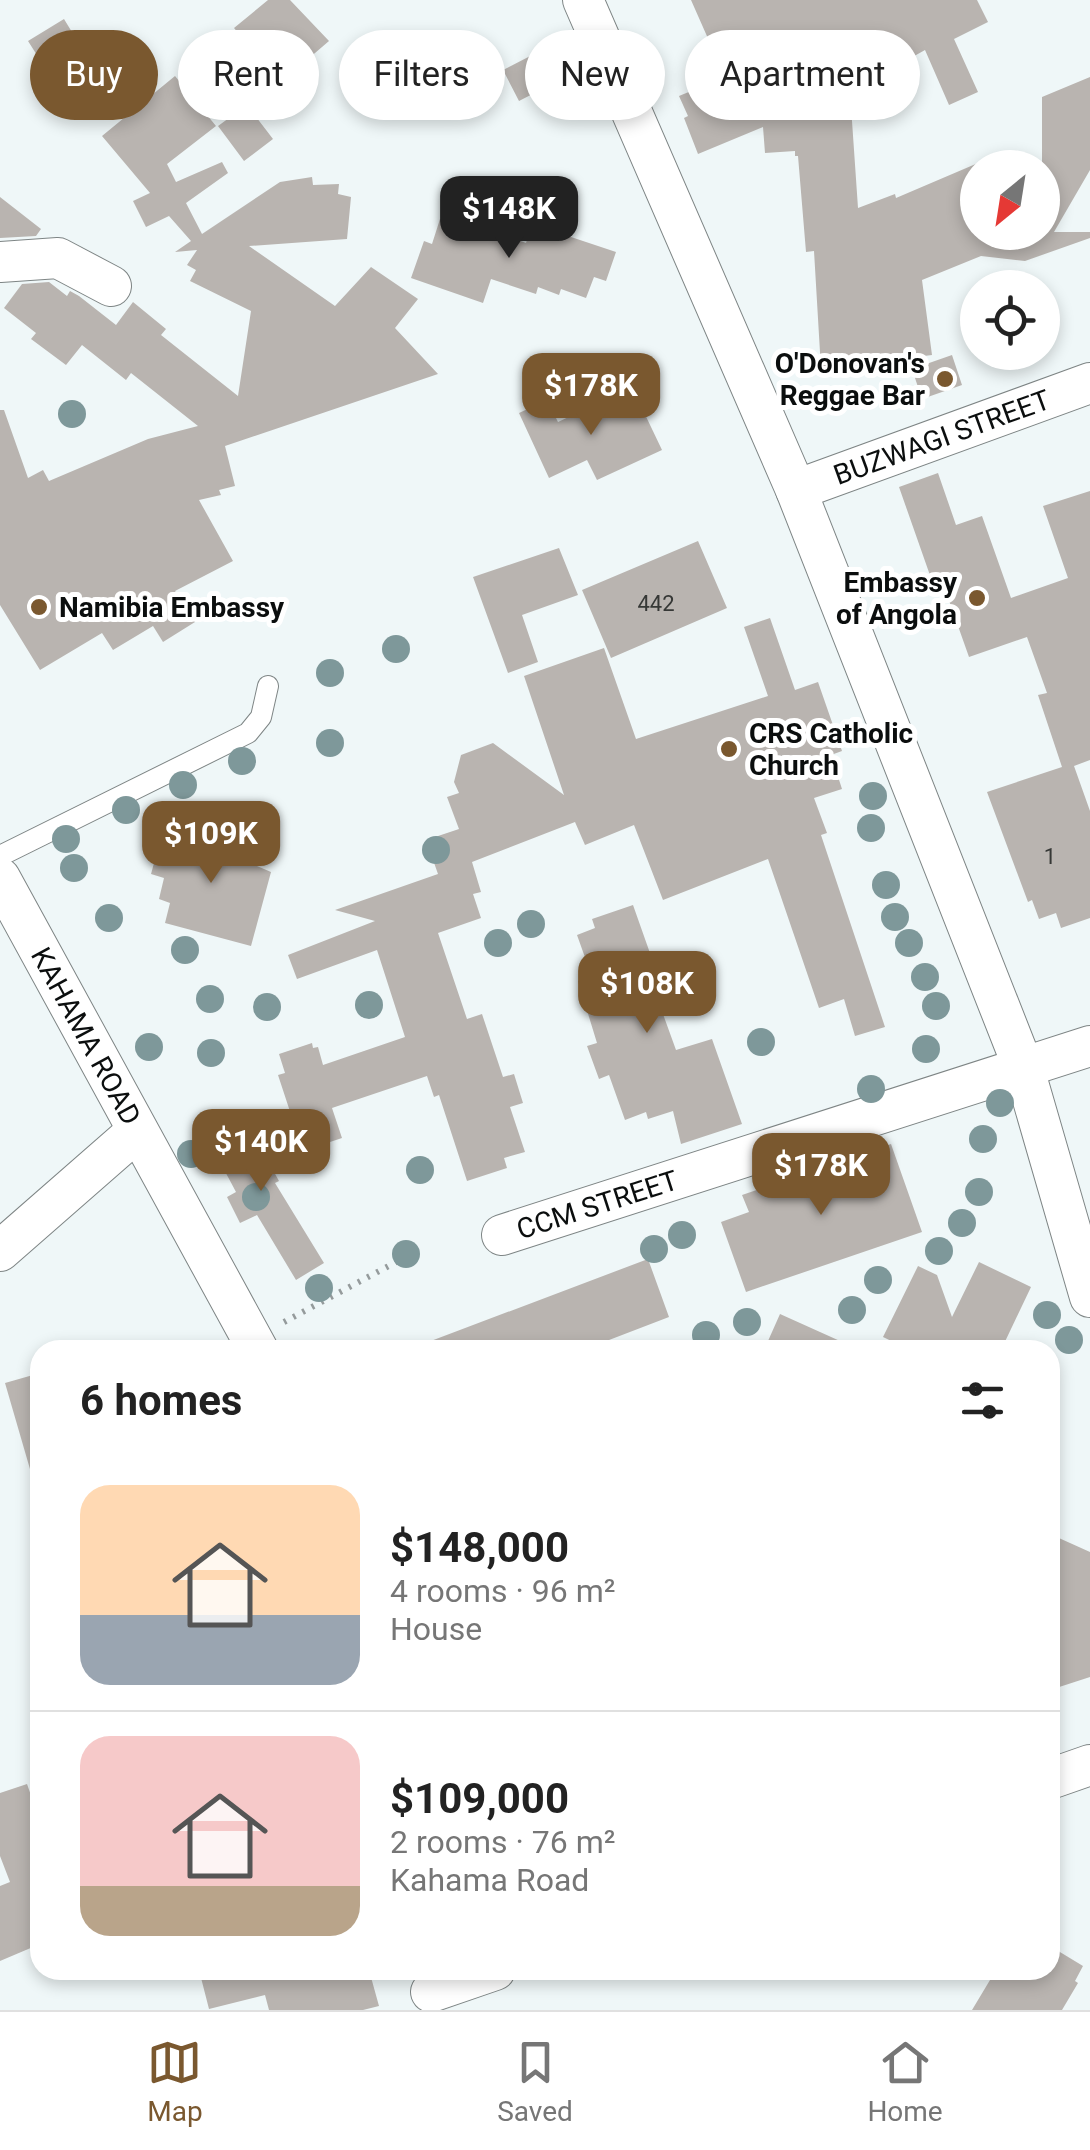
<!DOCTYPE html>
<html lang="en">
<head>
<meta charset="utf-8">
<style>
  body { margin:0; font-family:Roboto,sans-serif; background:#f2f2f2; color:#222; height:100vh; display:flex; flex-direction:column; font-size:38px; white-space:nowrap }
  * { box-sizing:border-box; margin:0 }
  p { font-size:32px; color:#767676 }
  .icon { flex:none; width:55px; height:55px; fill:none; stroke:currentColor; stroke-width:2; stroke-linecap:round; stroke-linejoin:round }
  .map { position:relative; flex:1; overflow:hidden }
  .panel { position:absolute; left:30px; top:1340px; width:1030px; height:640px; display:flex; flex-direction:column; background:#fff; border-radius:30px; box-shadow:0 5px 15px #0003 }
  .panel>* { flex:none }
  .top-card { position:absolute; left:30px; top:30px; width:1030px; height:90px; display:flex; gap:20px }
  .needle { width:65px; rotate:210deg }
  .tools { position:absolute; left:960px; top:150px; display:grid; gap:20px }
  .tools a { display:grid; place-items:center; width:100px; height:100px; border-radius:50%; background:#fff; box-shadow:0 5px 15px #0003; font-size:50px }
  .price { position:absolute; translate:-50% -85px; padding:0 22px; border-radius:20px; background:#7a582f; color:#fff; font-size:32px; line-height:65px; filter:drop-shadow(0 2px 5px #0008) }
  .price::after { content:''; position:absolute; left:50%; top:60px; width:30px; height:22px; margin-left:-15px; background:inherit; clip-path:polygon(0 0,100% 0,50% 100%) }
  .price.on { background:#222; color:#fff }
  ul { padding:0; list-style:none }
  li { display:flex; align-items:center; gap:30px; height:250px; padding:0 50px }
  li+li { border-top:2px solid #e0e0e0 }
  li span { display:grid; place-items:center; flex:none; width:280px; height:200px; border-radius:30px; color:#555 }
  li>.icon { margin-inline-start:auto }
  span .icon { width:120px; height:120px; fill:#fffc; stroke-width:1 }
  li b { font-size:42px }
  h2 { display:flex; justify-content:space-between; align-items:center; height:120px; padding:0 50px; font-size:42px }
  .chip { padding:0 35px; border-radius:45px; background:#fff; box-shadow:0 5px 15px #0003; font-size:35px; line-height:90px }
  .chip.on { background:#7a582f; color:#fff }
  .dock { display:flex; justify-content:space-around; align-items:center; height:140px; border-top:2px solid #e0e0e0; background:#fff; font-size:28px; color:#767676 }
  .dock a { display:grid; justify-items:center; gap:5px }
  .dock .on { color:#7a582f }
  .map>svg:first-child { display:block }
  .building { fill:#b9b4b0 }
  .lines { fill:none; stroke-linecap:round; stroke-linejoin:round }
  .service-casing { stroke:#7e8585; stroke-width:22 }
  .minor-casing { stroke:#7e8585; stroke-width:42 }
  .path { stroke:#959b9c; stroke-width:6; stroke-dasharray:2.5 8; stroke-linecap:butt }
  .service { stroke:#fff; stroke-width:20 }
  .minor { stroke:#fff; stroke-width:40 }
  .tree { fill:#7e989a }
  .poi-dot { fill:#7a582f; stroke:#fff; stroke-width:4 }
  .labels { text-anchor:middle; stroke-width:10; stroke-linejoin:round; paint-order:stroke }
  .number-label { font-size:22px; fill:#363836 }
  .poi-label { font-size:28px; font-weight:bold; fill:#0b0e0e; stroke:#fff; text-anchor:end }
  .street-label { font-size:28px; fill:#0b0e0e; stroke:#fff }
</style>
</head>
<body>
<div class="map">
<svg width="1090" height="2010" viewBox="0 0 1090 2010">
  <rect width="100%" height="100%" fill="#eff7f8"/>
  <!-- building -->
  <path class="building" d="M268,0h22l39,41 -49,42 -46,-55z
    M691,0h286l11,22 -34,17 24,53 -29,13 -24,-55 -75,42 8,116 37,-14 1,4 82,-35v69h64v-135l48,-20v93l-36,62h36v6l-65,23 -44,-5 -59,24 10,75 -111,14 -7,-118 -8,1 -8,-96h-3v-5l-30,2 -2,-26 -65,27 -14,-36 4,-2 -9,-20 46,-19z
    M64,19l31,51 -34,23 -33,-52z
    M536,53l16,31 -33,17 -16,-31z
    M175,76l41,50 -49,38 9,18 46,-20 6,11 -42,30 16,31 78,-52 32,-5 1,8 26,-1 -1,10 13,3 -4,42 -98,7 86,60 36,-39 47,32 -23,29 43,46 -213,72 10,40 -16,4 2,5 -22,5 34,61 -58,30 20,31 -32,20 -10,-16 -40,24 -11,-17 -62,37 -40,-65v-195h4l24,68 15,-8 6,11 99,-42 50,-13 -67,-53 -5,7 -44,-35 -16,20 -35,-26 5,-6 -32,-25 18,-24 27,-2 18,14 3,-5 9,5 37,29 17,-23 33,27 -5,6 77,61 13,-85 -61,-30 6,-11 -9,-5 10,-15 -22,2 16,-11 -22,-25 -23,11 -13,-26 17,-8 -48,-57z
    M247,105l26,34 -29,22 -26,-35z
    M0,197l41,32 -5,7 -36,2z
    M440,219l25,9 2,-7 59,22 6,-19 84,28 -10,29 -12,-4 -8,21 -25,-9 -2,6 -21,-8 -2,7 -45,-15 -8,24 -72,-25 13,-37 8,3z
    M952,355l10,30 -40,14 -10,-30z
    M615,395l9,18 17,-7 21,44 -65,30 -10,-20 -38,18 -30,-65 28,-13 11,22z
    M938,473l18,52 26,-9 29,82 57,-20 -25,-72 47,-15v269l-16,6 16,45v107l-29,10 -5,-15 -17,6 -7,-19 -4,2 -41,-110 75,-25 -24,-72 9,-2 -20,-56 -58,20 -28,-79 -9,3 -33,-94z
    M698,541l29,67 -116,50 -29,-68z
    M559,548l19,47 -56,20 16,47 -30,11 -35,-96z
    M770,618l25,72 23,-8 24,69 -11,4 11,34 -28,9 13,35 -6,2 64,192 -30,9 -11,-37 -25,9 -51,-149 -105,41 -29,-75 -49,20 -10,-23 -103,40 9,30 -8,2 8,24 -43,15 29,86 15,-5 21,63 11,-3 9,29 -13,4 15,45 -21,6 3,10 -40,13 -28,-86 -5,2 -7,-21 -95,32 10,30 -39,13 -25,-76 7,-2 -6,-19 33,-11 1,5 5,-1 5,18 82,-28 -28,-87 -80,29 -9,-24 87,-34 -40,-11 103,-36 -12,-34 33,-11 -12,-32 12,-4 -5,-11 7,-27 32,-12 71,52 -40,-119 80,-28 32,91 132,-43 -24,-69z
    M164,827l96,26 -3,13 14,6 -20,74 -86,-23 5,-20 -11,-4 5,-21 -13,-4z
    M633,905l30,85 -8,2 21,58 36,-11 30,85 -61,20 -8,-33 -25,8 -2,-7 -21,8 -16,-45 -10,4 -12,-33 10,-3 -19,-62 14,-4 -15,-42 18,-7 -3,-9z
    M241,1113l38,68 -4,2 49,80 -28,17 -39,-65 -17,8 -13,-26 9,-5 -32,-60z
    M891,1144l31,88 -176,60 -25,-70 28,-10 -7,-17z
    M648,1259l21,58 -86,33h-168v-3z
    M979,1262l52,25 -30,63h-91l-27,-13 35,-71 19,9 15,42z
    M780,1314l80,36h-96z
    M40,1373v102l-8,1 -27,-93z
    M1050,1534l40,18v125l-40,13z
    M27,1784l13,37v134l-4,1 -3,-9 -33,14v-75l10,-4 -10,-26v-63z
    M1050,1946l33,20 -8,15 3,2 -16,27h-90l24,-40h54z
    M199,1970h170l10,36 -16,4h-94l-4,-15 -56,14z"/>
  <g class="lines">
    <!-- service casing -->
    <g class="service-casing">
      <path id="service" d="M0,856l248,-123 13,-16 7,-31"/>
    </g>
    <!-- minor casing -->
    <g class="minor-casing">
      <g id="minor">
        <path d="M583,0l213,490 228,579 66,228"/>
        <path d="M0,262l58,-4 53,28"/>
        <path id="s1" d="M796,490l294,-107"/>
        <path id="s2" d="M0,878l258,472"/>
        <path id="s3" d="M502,1235l588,-189"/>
        <path d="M0,1251l136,-119"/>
        <path d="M1050,1779l40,-14"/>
        <path d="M431,1992l64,-22"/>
      </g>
    </g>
    <!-- path -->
    <path class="path" d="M284,1322l114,-61"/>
    <!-- service -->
    <use href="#service" class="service"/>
    <!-- minor -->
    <use href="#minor" class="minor"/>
  </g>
  <!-- trees -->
  <g class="tree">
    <circle cx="72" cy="414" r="14"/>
    <circle cx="396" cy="649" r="14"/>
    <circle cx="330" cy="673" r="14"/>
    <circle cx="330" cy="743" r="14"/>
    <circle cx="242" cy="761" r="14"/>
    <circle cx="183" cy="785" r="14"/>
    <circle cx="873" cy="796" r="14"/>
    <circle cx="126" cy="810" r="14"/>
    <circle cx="871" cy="828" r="14"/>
    <circle cx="66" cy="839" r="14"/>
    <circle cx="436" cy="850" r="14"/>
    <circle cx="74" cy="868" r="14"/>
    <circle cx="886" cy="885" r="14"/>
    <circle cx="895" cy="917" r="14"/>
    <circle cx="109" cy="918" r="14"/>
    <circle cx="531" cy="924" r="14"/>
    <circle cx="498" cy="943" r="14"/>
    <circle cx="909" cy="943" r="14"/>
    <circle cx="185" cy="950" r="14"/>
    <circle cx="925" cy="977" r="14"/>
    <circle cx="210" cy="999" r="14"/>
    <circle cx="369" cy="1005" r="14"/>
    <circle cx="936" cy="1006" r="14"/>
    <circle cx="267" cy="1007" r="14"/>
    <circle cx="761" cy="1042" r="14"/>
    <circle cx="149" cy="1047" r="14"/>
    <circle cx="926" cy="1049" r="14"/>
    <circle cx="211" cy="1053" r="14"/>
    <circle cx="871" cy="1089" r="14"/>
    <circle cx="1000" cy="1103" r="14"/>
    <circle cx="983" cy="1139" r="14"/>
    <circle cx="191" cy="1154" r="14"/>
    <circle cx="420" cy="1170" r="14"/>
    <circle cx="979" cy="1192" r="14"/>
    <circle cx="256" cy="1197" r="14"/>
    <circle cx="962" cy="1223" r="14"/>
    <circle cx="682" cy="1235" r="14"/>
    <circle cx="654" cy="1249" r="14"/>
    <circle cx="939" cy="1251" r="14"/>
    <circle cx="406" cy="1254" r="14"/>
    <circle cx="878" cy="1280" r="14"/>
    <circle cx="319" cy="1288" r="14"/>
    <circle cx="852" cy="1310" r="14"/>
    <circle cx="1047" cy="1315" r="14"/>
    <circle cx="747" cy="1322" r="14"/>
    <circle cx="706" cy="1335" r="14"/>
    <circle cx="1069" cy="1340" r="14"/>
  </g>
  <!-- markers -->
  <g class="poi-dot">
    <circle cx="945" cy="379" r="10"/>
    <circle cx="977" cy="598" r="10"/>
    <circle cx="39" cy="607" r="10"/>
    <circle cx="729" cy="749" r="10"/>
  </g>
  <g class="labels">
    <!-- number labels -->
    <g class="number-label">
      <text x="656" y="611">442</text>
      <text x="1050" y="864">1</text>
    </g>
    <!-- poi labels -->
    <g class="poi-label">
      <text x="925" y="373">O'Donovan's<tspan x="925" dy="32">Reggae Bar</tspan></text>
      <text x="957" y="592">Embassy<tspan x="957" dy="32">of Angola</tspan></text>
      <text x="59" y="617" text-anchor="start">Namibia Embassy</text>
      <text x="749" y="743" text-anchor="start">CRS Catholic<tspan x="749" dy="32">Church</tspan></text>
    </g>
    <!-- street labels -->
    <g class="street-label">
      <text dy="10" stroke="none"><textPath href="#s1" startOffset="155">BUZWAGI STREET</textPath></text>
      <text dy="10" stroke="none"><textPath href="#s2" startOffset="180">KAHAMA ROAD</textPath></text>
      <text dy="10" stroke="none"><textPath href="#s3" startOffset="100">CCM STREET</textPath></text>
    </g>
  </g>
</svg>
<div class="tools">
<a><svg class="needle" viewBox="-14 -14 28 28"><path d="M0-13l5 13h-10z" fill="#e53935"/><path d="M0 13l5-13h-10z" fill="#767676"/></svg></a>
<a><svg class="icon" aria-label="locate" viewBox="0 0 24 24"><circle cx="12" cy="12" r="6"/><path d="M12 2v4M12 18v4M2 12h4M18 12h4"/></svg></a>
</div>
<b class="price on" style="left:509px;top:261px">$148K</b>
<b class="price" style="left:591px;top:438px">$178K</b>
<b class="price" style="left:211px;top:886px">$109K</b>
<b class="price" style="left:647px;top:1036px">$108K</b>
<b class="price" style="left:261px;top:1194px">$140K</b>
<b class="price" style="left:821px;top:1218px">$178K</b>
<div class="top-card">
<a class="chip on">Buy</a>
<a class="chip">Rent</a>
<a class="chip">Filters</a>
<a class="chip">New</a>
<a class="chip">Apartment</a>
</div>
<section class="panel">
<h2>6 homes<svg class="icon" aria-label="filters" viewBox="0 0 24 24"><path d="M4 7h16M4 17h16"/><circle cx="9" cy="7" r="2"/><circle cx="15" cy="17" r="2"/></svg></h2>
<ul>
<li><span style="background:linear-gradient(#ffd9b3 65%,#9aa5b1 0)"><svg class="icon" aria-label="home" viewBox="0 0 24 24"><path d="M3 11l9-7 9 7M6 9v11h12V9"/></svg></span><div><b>$148,000</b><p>4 rooms · 96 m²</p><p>House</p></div></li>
<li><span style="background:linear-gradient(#f6c9c9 75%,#b9a48a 0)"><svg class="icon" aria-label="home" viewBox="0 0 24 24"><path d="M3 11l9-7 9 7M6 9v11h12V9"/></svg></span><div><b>$109,000</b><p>2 rooms · 76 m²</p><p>Kahama Road</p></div></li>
</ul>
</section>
</div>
<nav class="dock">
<a class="on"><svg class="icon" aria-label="map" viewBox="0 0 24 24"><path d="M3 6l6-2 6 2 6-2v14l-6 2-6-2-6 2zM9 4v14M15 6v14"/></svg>Map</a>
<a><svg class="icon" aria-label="saved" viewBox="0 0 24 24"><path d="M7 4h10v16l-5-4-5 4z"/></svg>Saved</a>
<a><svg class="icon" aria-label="home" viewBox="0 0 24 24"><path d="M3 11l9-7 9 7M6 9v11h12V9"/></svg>Home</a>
</nav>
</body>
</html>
